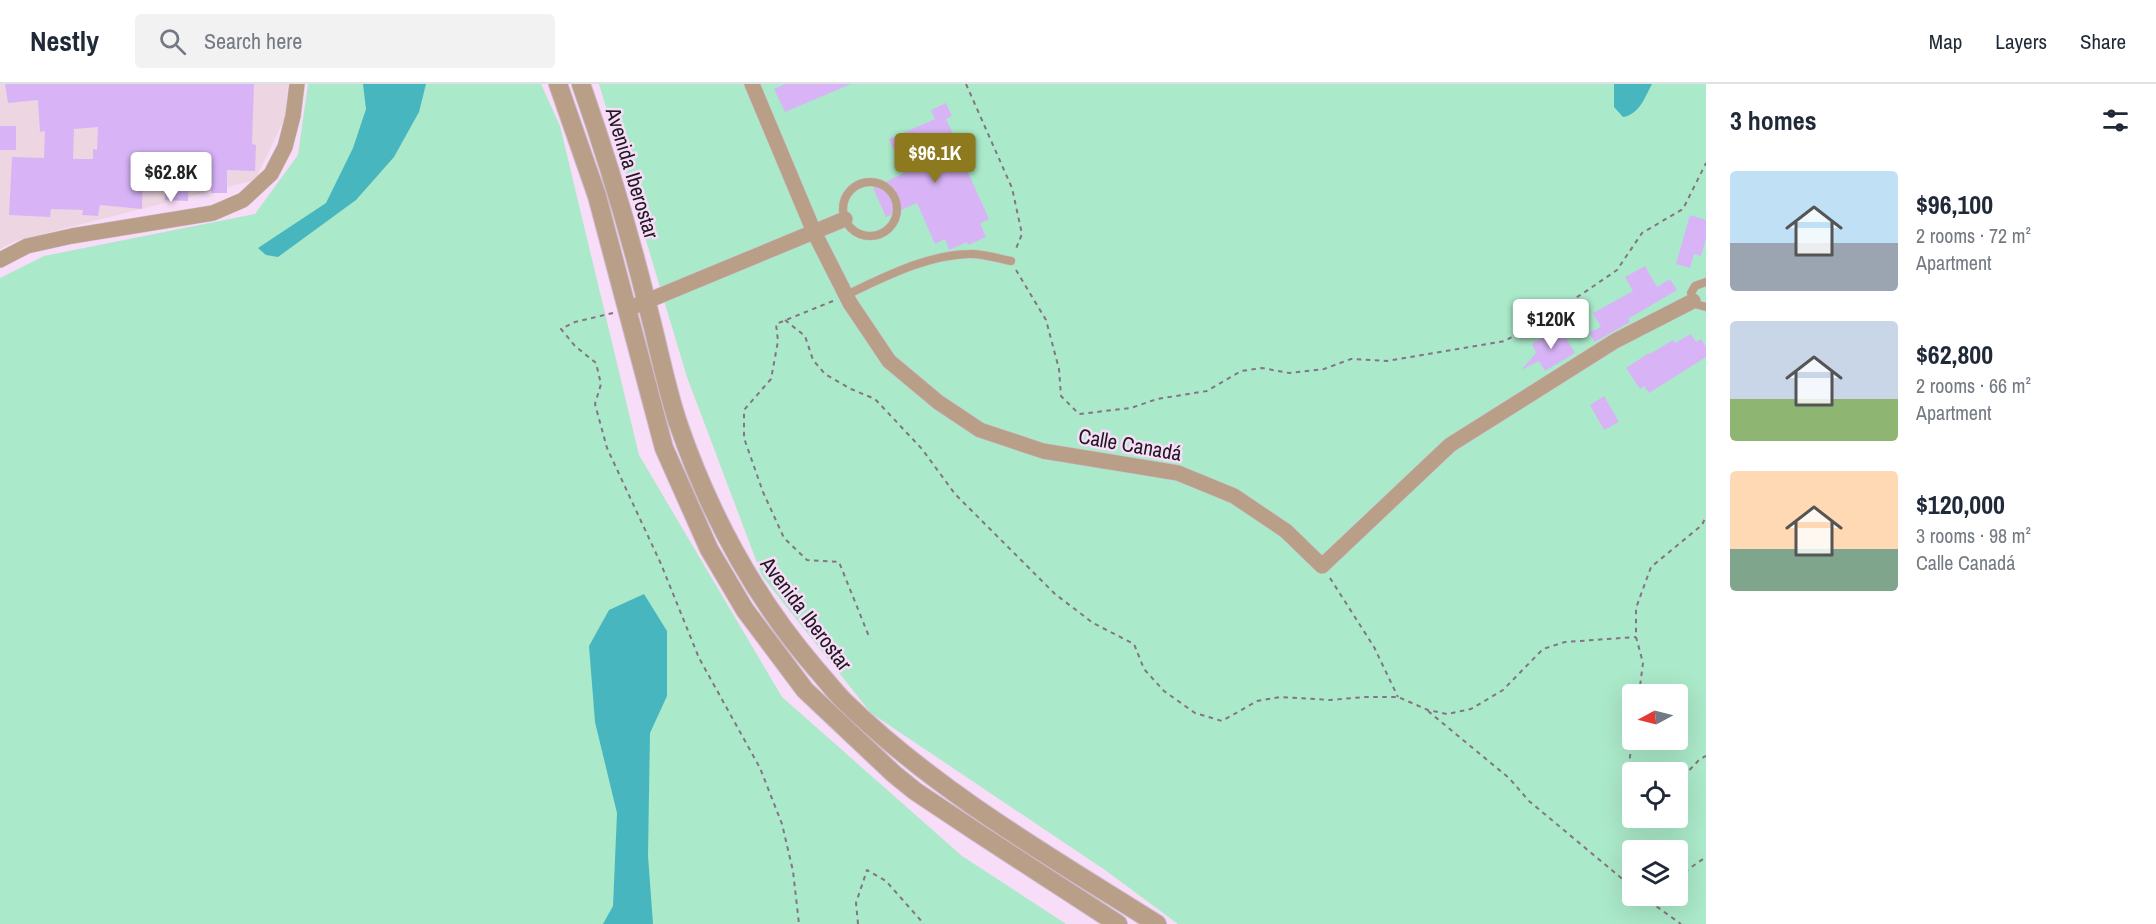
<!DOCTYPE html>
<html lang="en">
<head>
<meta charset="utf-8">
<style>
  body { margin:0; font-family:"Archivo Narrow",sans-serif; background:#f2f2f3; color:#1f2937; height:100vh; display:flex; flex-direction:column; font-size:22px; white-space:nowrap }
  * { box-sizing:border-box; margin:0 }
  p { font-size:20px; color:#747a83 }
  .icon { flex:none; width:33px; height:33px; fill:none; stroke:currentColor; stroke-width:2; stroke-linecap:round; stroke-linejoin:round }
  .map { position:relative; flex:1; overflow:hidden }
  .panel { display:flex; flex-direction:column; background:#fff; width:450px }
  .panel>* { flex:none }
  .needle { width:39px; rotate:263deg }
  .fabs { position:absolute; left:1622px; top:600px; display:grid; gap:12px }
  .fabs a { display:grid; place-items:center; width:66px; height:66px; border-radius:6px; background:#fff; box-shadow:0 6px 24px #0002; font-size:30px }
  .price { position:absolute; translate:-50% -51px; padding:0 14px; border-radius:6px; background:#fff; color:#222; font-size:20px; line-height:39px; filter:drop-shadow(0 2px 3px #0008) }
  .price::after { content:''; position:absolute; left:50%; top:36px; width:18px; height:14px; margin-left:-9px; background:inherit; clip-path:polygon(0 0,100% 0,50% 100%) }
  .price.on { background:#8d791e; color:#fff }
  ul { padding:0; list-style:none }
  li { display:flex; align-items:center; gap:18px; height:150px; padding:0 24px }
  li span { display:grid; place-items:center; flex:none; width:168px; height:120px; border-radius:6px; color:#555 }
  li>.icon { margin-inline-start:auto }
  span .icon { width:72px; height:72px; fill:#fffc; stroke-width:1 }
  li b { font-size:26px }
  h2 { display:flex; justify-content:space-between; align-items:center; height:72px; padding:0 24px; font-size:26px }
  header { display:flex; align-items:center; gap:36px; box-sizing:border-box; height:84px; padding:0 30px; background:#fff; border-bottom:2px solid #e0e1e3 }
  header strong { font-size:28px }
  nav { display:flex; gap:33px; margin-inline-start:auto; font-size:21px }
  .search { width:420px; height:54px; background:#f2f2f3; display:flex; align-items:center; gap:15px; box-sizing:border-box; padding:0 21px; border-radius:6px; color:#747a83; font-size:22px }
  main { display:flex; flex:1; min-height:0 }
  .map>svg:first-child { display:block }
  .industrial { fill:#edd5e1 }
  .green { fill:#aae9c9; fill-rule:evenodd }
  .water { fill:#48b6bf }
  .building { fill:#d8b4f7; fill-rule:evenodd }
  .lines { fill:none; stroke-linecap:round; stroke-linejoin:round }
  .service-casing { stroke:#d0bad0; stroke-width:9 }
  .minor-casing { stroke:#d0bad0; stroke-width:16 }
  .tertiary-casing { stroke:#d0bad0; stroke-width:20 }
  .path { stroke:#857485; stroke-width:2; stroke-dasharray:4.5 4.5; stroke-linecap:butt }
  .service { stroke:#b99f88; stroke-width:8 }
  .minor { stroke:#b99f88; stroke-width:15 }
  .tertiary { stroke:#b99f88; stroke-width:18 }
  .labels { text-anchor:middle; stroke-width:5; stroke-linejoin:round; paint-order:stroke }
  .street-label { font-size:21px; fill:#211821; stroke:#f7ddf7 }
</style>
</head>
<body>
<header>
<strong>Nestly</strong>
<div class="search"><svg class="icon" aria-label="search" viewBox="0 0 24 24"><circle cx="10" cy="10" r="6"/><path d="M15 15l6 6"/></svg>Search here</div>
<nav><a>Map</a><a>Layers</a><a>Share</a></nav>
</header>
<main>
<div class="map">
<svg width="1706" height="840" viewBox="0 0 1706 840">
  <rect width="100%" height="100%" fill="#f7ddf7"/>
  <!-- industrial -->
  <path class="industrial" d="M0,0h288l-3,34 -30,62 -240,61 -15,8z"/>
  <!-- green -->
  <path class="green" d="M308,0h233l19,42 79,329 143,242 180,159 104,68h-1066v-646l44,-22 211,-42 43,-59z
    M599,0h1107v840h-528l-73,-54 -234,-157 -109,-137 -75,-199zM1632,610h45v46h-45zM1632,688h45v46h-45zM1632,766h45v46h-45z"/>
  <!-- water -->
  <path class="water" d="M363,0h63l-7,28 -25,45 -38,43 -78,57 -12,-2 -8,-7 68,-45 27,-55 13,-39z
    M1614,0h38c-7,13 -13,31 -29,33l-9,-10z
    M644,510l23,37v65l-17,37 -2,123 5,68h-50l10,-18 4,-93 -22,-91 -6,-76 20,-36z"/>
  <!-- building -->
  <path class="building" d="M5,0h249l-2,60 4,1 -1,26 -28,-1v23h-16l1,-23 -23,-1 -1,32 -23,-1v-31l-22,-2 -1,42 -42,-4 -2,11 -16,-1 1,-5 -32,-1 -1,8 -41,-2 3,-58 32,1 1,-27 -5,1 -2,-32 -30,3zM98,43l-1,23 -4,-1v10h-20l1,-30z
    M785,0h66l-66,28 -11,-23z
    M946,19l6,13 -6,3 10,21 -9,4 9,18 6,-3 27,60 -9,4 6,14 -18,8 -1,-3 -18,8 -4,-11 -10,5 -18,-41 -31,14 -13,-29 31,-15 -15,-34 46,-20 -4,-9z
    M0,42h16v24h-16z
    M1690,131l16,5v18l-5,18 -7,-2 -4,14 -14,-4z
    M1645,182l12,21 13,-8 7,11 -49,29 2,3 -35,20 -6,-9 12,-6 -8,-14 40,-22 -8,-14z
    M1559,243l16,26 -30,18 -6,-10 -18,9 15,-17 -4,-9z
    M1691,250l5,8 5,-3 5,8v10l-57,36 -5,-7 -4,3 -14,-21 23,-15 1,1 23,-14 2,3z
    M1604,312l15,26 -15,8 -14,-25z"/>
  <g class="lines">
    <!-- service casing -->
    <g class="service-casing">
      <path id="service" d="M843 125a27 27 0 1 1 54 0a27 27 0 1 1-54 0Z
        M1706,198l-11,4 -4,7 4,11 11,3
        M846,211c39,-18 80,-40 123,-41 14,-1 29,5 42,7"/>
    </g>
    <!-- minor casing -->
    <g class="minor-casing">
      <path id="minor" d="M752,0l62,148 36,71 39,58 49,41 42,28 63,21 135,22 56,23 52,35 36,35 128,-121 165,-104 78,-40
        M0,176l27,-14 45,-10 141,-23 30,-13 28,-26 14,-27 8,-31 4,-32
        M635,222l210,-87"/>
    </g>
    <!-- tertiary casing -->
    <g class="tertiary-casing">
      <path id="tertiary" d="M558,0l39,112 67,252 45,101 36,61 60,80 89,84 21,17 60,40 143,93
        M581,0c25,71 48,147 66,220 11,40 18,80 31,119 31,90 76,174 138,246 9,10 18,22 28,32 92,90 205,155 313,223"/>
    </g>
    <!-- path -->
    <path class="path" d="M966,0l46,104 10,46 -7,17
      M1016,186l30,50 13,49 2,27 18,18 52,-6 26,-9 50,-8 34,-20 21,-3 27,5 35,-4 27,-10 36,2 118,-20 77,-47 35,-24 25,-37 41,-24 23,-46
      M833,217l-57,23 2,17 -7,38 -27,31v28l19,54 21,46 23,22 32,2 31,77
      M613,229l-38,9 -14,7 14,17 21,17 5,21 -6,20 12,44 54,116 38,94 61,110 22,56 11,47 6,53
      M785,236l20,16 8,24 12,14 26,15 24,10 47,50 33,45 100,100 38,29 41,21 10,25 20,22 31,22 27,8 35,-20 24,-4 49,3 35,-3h33l30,13 19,4 24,-5 32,-19 40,-41 22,-7 71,-5
      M1330,494l44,69 24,50
      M1639,610l4,-31 -7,-26v-29l15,-41 51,-42 4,-9
      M1428,627l81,67 20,23 103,86
      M1632,643l-2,31 7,14
      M1677,699l23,-24 6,-3
      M1677,793l29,-20
      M1642,812l39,28
      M858,840l-2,-21 11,-33 19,11 38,43"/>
    <!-- service -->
    <use href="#service" class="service"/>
    <!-- minor -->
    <use href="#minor" class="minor"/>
    <!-- tertiary -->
    <use href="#tertiary" class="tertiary"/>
  </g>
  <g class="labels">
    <!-- street labels -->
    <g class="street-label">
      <text transform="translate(632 89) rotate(73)" y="7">Avenida Iberostar</text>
      <text transform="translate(1130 361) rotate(10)" y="7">Calle Canadá</text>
      <text transform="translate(806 530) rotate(53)" y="7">Avenida Iberostar</text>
    </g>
  </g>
</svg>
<div class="fabs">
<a><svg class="needle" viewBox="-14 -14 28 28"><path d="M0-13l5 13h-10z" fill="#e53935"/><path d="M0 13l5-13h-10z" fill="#747a83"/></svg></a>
<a><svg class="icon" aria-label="locate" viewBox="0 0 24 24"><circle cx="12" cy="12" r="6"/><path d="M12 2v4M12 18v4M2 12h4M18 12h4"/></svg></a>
<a><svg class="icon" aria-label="layers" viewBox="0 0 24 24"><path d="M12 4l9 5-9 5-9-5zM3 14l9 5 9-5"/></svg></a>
</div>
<b class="price on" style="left:935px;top:100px">$96.1K</b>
<b class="price" style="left:171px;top:119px">$62.8K</b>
<b class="price" style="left:1551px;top:266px">$120K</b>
</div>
<section class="panel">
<h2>3 homes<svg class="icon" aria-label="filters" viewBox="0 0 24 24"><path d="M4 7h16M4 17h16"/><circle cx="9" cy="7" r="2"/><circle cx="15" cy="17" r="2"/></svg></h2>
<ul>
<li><span style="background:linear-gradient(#bfe0f5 60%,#9aa5b1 0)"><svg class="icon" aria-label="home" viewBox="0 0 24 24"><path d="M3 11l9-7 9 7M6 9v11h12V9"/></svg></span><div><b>$96,100</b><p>2 rooms · 72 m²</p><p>Apartment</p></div></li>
<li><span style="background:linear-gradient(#c9d6e8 65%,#8fb573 0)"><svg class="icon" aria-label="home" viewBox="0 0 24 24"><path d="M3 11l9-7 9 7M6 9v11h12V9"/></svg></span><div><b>$62,800</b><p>2 rooms · 66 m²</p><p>Apartment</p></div></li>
<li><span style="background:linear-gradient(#ffd9b3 65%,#7fa58c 0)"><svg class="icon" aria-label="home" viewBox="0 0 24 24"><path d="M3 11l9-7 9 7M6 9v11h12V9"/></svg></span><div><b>$120,000</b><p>3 rooms · 98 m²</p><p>Calle Canadá</p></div></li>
</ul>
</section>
</main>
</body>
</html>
